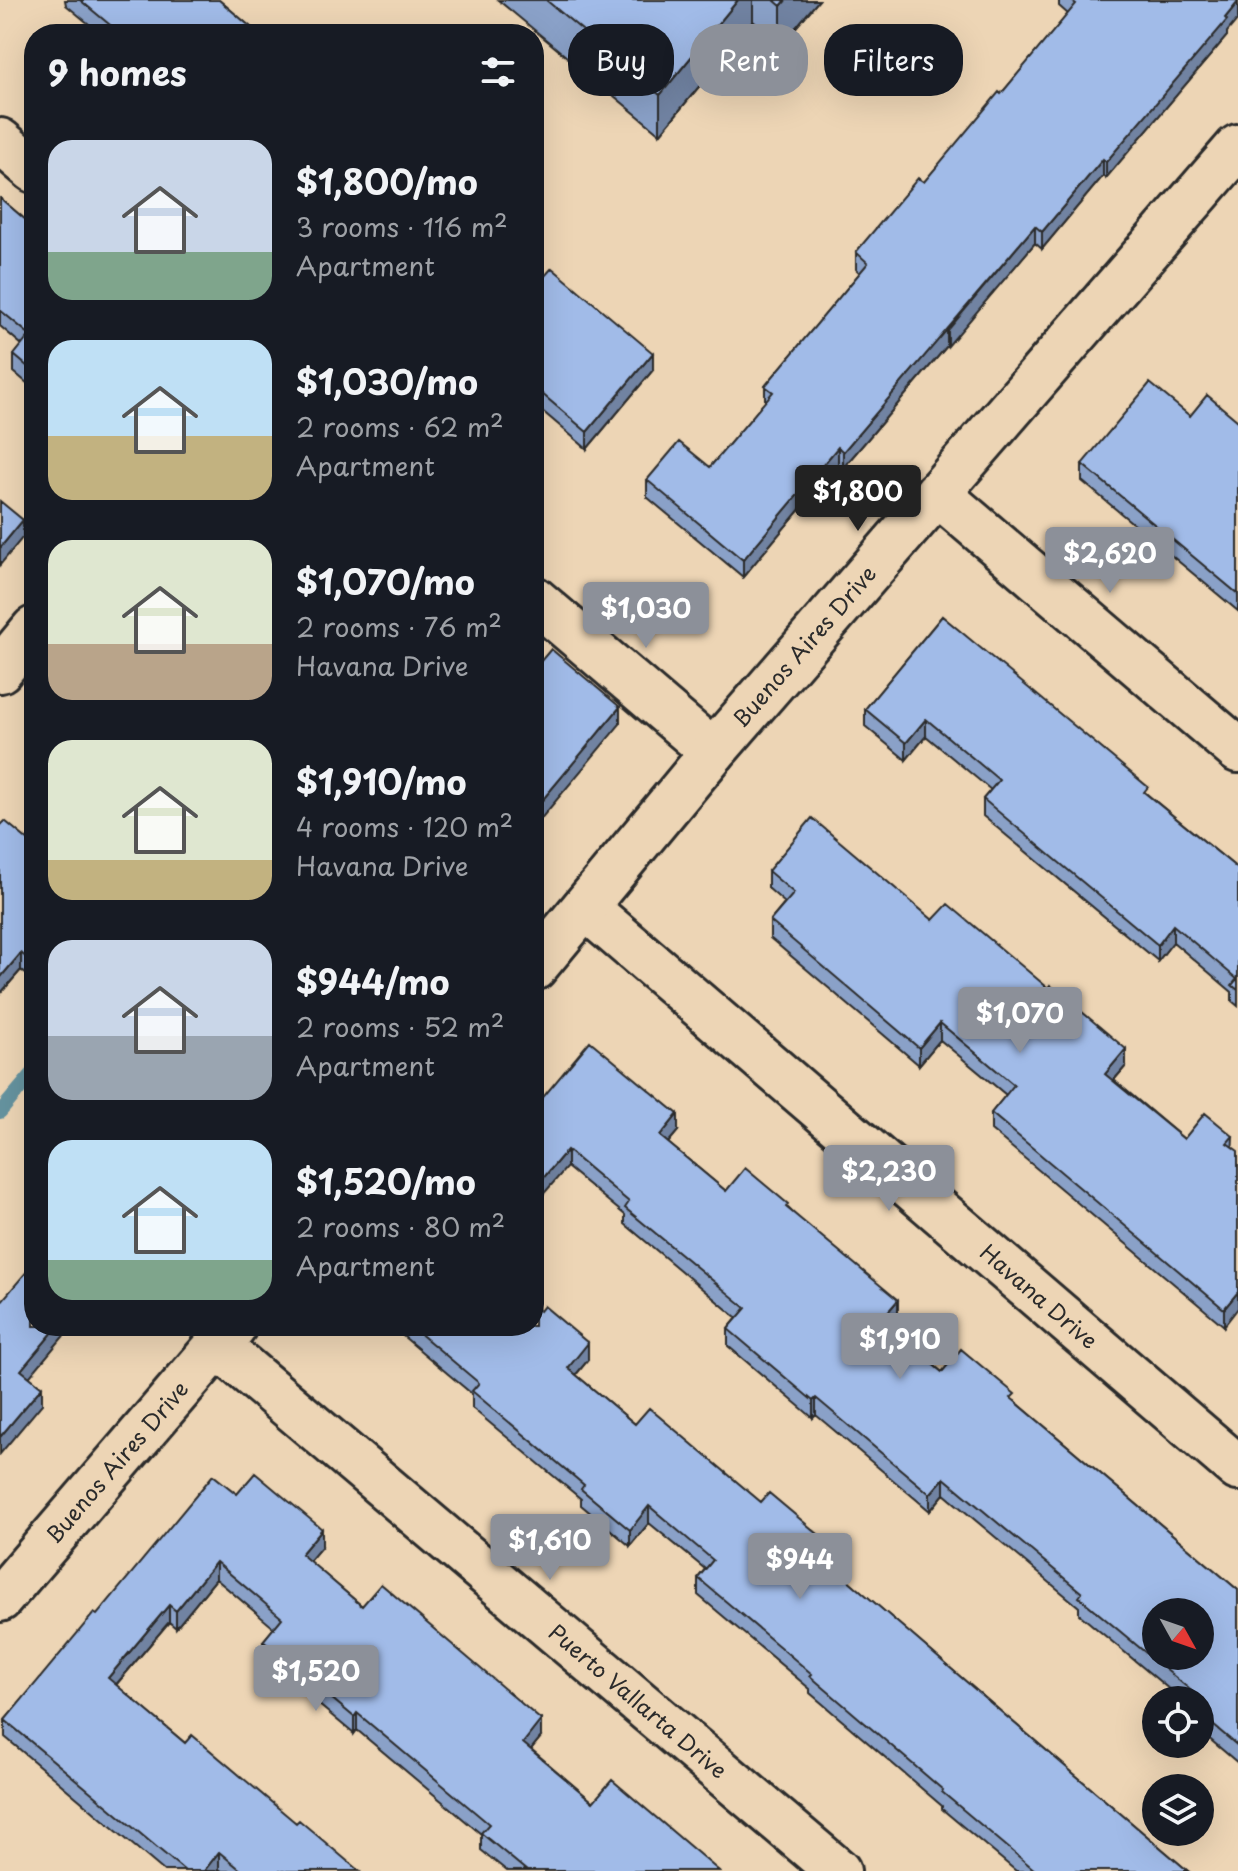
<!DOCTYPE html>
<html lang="en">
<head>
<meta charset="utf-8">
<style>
  body { margin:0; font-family:"Playpen Sans",sans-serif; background:#242831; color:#f1f3f6; height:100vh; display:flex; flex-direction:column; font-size:30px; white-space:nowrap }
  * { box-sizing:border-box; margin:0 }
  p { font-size:26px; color:#9ea1a6 }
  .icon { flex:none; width:44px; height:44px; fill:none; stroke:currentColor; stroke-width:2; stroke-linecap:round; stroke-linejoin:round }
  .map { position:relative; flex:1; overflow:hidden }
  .panel { position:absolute; left:24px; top:24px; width:520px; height:1312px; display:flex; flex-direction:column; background:#171b24; border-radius:32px; box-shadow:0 8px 32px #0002 }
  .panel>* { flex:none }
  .top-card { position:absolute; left:568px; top:24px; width:550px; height:72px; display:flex; gap:16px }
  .needle { width:52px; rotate:130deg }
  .tools { position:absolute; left:1142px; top:1598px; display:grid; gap:16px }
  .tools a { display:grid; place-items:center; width:72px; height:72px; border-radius:50%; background:#171b24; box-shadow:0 8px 32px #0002; font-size:40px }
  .price { position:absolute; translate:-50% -68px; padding:0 18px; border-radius:8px; background:#8c9099; color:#fff; font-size:26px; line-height:52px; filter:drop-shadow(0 2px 4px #0008) }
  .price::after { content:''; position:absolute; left:50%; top:48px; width:24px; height:18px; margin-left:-12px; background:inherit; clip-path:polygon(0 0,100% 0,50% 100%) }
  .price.on { background:#222; color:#fff }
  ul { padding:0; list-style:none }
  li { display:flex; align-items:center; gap:24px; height:200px; padding:0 24px }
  li span { display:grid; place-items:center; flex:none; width:224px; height:160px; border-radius:24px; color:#555 }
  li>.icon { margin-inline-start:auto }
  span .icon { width:96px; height:96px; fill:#fffc; stroke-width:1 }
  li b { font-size:34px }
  h2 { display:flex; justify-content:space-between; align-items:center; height:96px; padding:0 24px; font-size:34px }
  .chip { padding:0 28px; border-radius:32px; background:#171b24; box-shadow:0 8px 32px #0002; font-size:28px; line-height:72px }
  .chip.on { background:#8c9099; color:#fff }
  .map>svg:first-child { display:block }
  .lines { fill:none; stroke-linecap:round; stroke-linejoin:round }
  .stream { stroke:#65939f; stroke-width:14 }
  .street-casing { stroke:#2b2b2b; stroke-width:50 }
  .street { stroke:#edd5b5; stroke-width:44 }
  .wall { fill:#8aa1c8; stroke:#2b2b2b; stroke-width:2 }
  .shaded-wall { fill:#7183a2; stroke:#2b2b2b; stroke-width:2 }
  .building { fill:#a1bbe8; stroke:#2b2b2b; stroke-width:2; fill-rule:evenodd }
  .labels { text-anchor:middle; stroke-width:7; stroke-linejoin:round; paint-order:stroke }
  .street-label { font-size:22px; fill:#2b2b2b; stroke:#edd5b5 }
</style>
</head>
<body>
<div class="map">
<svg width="1238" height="1871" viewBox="0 0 1238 1871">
  <rect width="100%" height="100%" fill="#edd5b5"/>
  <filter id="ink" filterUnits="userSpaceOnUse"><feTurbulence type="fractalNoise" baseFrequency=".0125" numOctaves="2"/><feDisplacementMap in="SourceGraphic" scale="16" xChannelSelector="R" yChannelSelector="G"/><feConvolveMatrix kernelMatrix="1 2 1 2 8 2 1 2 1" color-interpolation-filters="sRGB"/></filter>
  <g filter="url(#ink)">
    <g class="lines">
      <!-- stream -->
      <path class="stream" d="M0,1112l34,-40"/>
      <!-- street casing -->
      <g class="street-casing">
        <g id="street">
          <path d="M0,141l34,29"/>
          <path d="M937,493l301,257"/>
          <path d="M534,599l179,153"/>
          <path d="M0,670l34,-41"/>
          <path id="s1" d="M585,907l653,561"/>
          <path id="s2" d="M534,968l179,-216 525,-605"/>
          <path id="s3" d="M218,1346l620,525"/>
          <path id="s4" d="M0,1599l234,-273"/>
        </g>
      </g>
      <!-- street -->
      <use href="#street" class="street"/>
    </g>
    <!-- wall -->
    <path class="wall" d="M65,0h154l40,34h-158l-35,-29z
      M498,0h321l-38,45 -28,-24 -93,113z
      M1059,0h179l-11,32v4l-121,142 -3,-2 -61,73 -7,-6 -192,225 -5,-4 -95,113 -96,-80v-17l63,-13 55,-65v-16l95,-113 -4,-4v-17l68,-70 77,-88 67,-80 -9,-8z
      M0,198l34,29v162l-20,-17v-17l8,-10 -22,-19z
      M534,269l119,101 -66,79 -53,-45z
      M1190,416l48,5v190l-156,-130v-17z
      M942,616l206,179 90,74v137l-6,-5v-9l-59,-50 -15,19 -175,-145v-17l8,-9 -65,-54 -20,24 -41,-34v-17z
      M34,835v146l-13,-11 -21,24 29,-153z
      M768,871l165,49 193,146 -12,14 70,59 49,-3 -9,190 -233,-196v-17l15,-18 -66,-55 -21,25 -149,-127v-17l15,-18 -17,-15z
      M534,1108l144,23 -10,12 58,48 62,17 110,109 -9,11 53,44 73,29 223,189v173l-38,-32v-31h-18l-103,-86v-7l-135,-113 -14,17 -114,-96 -3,3 -85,-72v-17l9,-11 -112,-94v-9l-58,-48z
      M101,1326h14l-6,7z
      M391,1326h143l54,34 -12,15 59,49 208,148 -2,2 165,142 182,155h-172l-74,-62v-3l-132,-113v-4l-112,-94v-17l7,-9 -56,-46 -19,23 -49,-41v-6l-109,-91v-14z
      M237,1494l85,52 -13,15 53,45 179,131 -10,12 62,53 126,69h-212l-26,-21v-16l-124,-104 -3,4 -91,-76v-17l11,-13 -58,-49 -40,49 -7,-6 -53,63 69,58 111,80 63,48h-137l-3,-2 -1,2h-54l-159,-134v-17l92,-105z"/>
    <!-- shaded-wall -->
    <path class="shaded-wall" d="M738,0h15v21l-93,113v-39z
      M786,0h33l-38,45v-39z
      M1238,2v17l-11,13v4l-121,142v-16z
      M1103,159v17l-61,73v-17z
      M1035,226v17l-87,103v-16z
      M947,329v17l-104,122v-16z
      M653,353v17l-66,79v-17z
      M838,447v17l-95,113v-17z
      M23,520v17l-23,28v-17z
      M620,707v17l-86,103v-17z
      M926,719v17l-20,24v-17z
      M1173,925v17l-15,19v-16z
      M21,953v17l-21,24v-16z
      M940,1023v17l-21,25v-17z
      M1126,1049v17l-21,24v-16z
      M678,1114v17l-18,21v-16z
      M567,1150v17l-33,38v-16z
      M1238,1292v16l-14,18v-17z
      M898,1300v17l-18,21v-17z
      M58,1326h14l-51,61v-17z
      M109,1326h6l-6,7z
      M588,1343v17l-20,24v-16z
      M42,1387v17l-42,50v-17z
      M816,1398v17l-3,3v-17z
      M944,1478v16l-14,17v-17z
      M649,1506v17l-19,23v-16z
      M322,1529v17l-21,25v-17z
      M843,1555v17l-10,12v-17z
      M216,1562v17l-40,49v-17z
      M169,1605v17l-61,72v-16z
      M357,1713v17l-3,4v-17z
      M541,1720v17l-18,22v-16z
      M219,1852v17l-1,2h-14z"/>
    <!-- building -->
    <path class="building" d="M80,0h139l40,34h-138z
      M546,0h192l-78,95z
      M774,0h12l-5,6z
      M1071,0h167v2l-13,16 2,2 -121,142 -3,-3 -61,73 -7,-6 -192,226 -5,-5 -95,113 -96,-80 32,-38 31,25 63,-75 -8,-6 103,-123 -12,-11 62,-74 6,4 75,-90 2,2 75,-90z
      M0,198l34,29v145l-20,-17 16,-20 -30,-25z
      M552,268l101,85 -66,79 -53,-45v-118l10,8z
      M1150,383l40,33 17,-21 31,26v173l-156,-130z
      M0,501l23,19 -23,28z
      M942,616l206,171 -4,5 94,77v121l-6,-5 5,-6 -64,-54 -15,20 -175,-146 16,-19 -73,-61 -20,24 -41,-34z
      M551,649l69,58 -86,103v-141z
      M812,818l121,102 15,-16 100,84 2,-3 76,64 -21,25 79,65 21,-26 28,23 -6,7 11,8v141l-14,17 -233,-196 23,-28 -74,-62 -21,25 -149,-127 24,-28 -26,-22z
      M5,821l24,20 5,-6v129l-13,-11 -21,25v-152z
      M590,1041l88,73 -18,22 66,55 19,-23 43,36 -2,3 112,93 -18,21 62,51 19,-23 54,45 -4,4 227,192v156l-38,-32v-14h-12l6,-7 -115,-96 3,-4 -138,-115 -14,16 -114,-96 -3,3 -85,-72 18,-21 -121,-100 4,-6 -62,-52 -33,39v-81zM1156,1612h44v44h-44z
      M34,1263v63h24l-37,44 21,17 -42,50v-134z
      M534,1306l6,5 4,-5 44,37 -20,25 67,56 14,-16 112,94 8,-9 74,62 -10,12 173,149 182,155h-152l-94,-79 1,-2 -133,-114 2,-2 -114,-96 15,-18 -64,-54 -19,24 -49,-41 3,-4 -112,-94 7,-8 -68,-57h123z
      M255,1473l67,56 -21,25 61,52 19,-22 160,136 -18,23 70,59 19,-22 107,91h-192l-46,-38 8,-9 -132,-111 -3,4 -91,-76 19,-23 -66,-56 -40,49 -7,-6 -61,73 77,65 7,-8 104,88 3,-3 60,51h-117l-23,-19 -15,19h-19l-180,-151 89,-107 3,2 116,-140 24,19z"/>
  </g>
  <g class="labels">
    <!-- street labels -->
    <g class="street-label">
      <text dy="8" stroke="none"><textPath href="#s2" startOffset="420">Buenos Aires Drive</textPath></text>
      <text dy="8" stroke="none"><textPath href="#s1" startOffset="598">Havana Drive</textPath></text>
      <text dy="8" stroke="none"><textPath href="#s4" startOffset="180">Buenos Aires Drive</textPath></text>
      <text dy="8" stroke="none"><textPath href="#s3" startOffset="550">Puerto Vallarta Drive</textPath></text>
    </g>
  </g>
</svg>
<div class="tools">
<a><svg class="needle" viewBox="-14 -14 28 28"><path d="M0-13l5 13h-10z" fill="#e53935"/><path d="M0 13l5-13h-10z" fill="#9ea1a6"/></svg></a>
<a><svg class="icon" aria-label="locate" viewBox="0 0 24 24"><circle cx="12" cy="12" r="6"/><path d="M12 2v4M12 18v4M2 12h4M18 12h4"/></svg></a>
<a><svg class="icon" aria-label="layers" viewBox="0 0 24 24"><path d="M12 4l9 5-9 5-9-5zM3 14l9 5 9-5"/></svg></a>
</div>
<b class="price on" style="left:858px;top:533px">$1,800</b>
<b class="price" style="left:1110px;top:595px">$2,620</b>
<b class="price" style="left:646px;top:650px">$1,030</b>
<b class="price" style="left:1020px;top:1055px">$1,070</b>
<b class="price" style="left:889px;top:1213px">$2,230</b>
<b class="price" style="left:900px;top:1381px">$1,910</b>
<b class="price" style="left:550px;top:1582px">$1,610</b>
<b class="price" style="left:800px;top:1601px">$944</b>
<b class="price" style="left:316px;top:1713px">$1,520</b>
<div class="top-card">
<a class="chip">Buy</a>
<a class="chip on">Rent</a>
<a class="chip">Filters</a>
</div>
<section class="panel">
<h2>9 homes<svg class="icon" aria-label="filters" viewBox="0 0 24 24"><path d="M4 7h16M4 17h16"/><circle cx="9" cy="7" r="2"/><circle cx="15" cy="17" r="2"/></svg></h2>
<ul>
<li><span style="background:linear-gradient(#c9d6e8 70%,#7fa58c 0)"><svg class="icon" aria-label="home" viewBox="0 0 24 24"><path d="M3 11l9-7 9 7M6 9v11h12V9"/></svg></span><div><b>$1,800/mo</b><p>3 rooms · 116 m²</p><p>Apartment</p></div></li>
<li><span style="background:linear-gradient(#bfe0f5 60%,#c2b280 0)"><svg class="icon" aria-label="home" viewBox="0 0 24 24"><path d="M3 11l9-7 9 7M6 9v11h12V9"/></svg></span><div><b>$1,030/mo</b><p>2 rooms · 62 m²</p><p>Apartment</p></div></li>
<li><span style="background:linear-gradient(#dfe7d0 65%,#b9a48a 0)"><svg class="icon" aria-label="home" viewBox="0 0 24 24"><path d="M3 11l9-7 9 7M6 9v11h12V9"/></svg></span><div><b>$1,070/mo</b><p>2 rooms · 76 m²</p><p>Havana Drive</p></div></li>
<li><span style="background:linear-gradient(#dfe7d0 75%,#c2b280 0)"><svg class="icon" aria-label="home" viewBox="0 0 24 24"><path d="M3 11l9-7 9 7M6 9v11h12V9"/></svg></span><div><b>$1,910/mo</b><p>4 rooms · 120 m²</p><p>Havana Drive</p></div></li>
<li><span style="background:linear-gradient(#c9d6e8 60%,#9aa5b1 0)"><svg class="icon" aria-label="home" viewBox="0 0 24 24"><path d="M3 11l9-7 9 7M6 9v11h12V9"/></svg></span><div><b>$944/mo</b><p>2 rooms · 52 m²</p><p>Apartment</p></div></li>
<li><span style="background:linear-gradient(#bfe0f5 75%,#7fa58c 0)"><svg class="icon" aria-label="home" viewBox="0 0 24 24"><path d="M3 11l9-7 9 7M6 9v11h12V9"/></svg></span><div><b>$1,520/mo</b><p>2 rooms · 80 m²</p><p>Apartment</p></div></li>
</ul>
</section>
</div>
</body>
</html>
